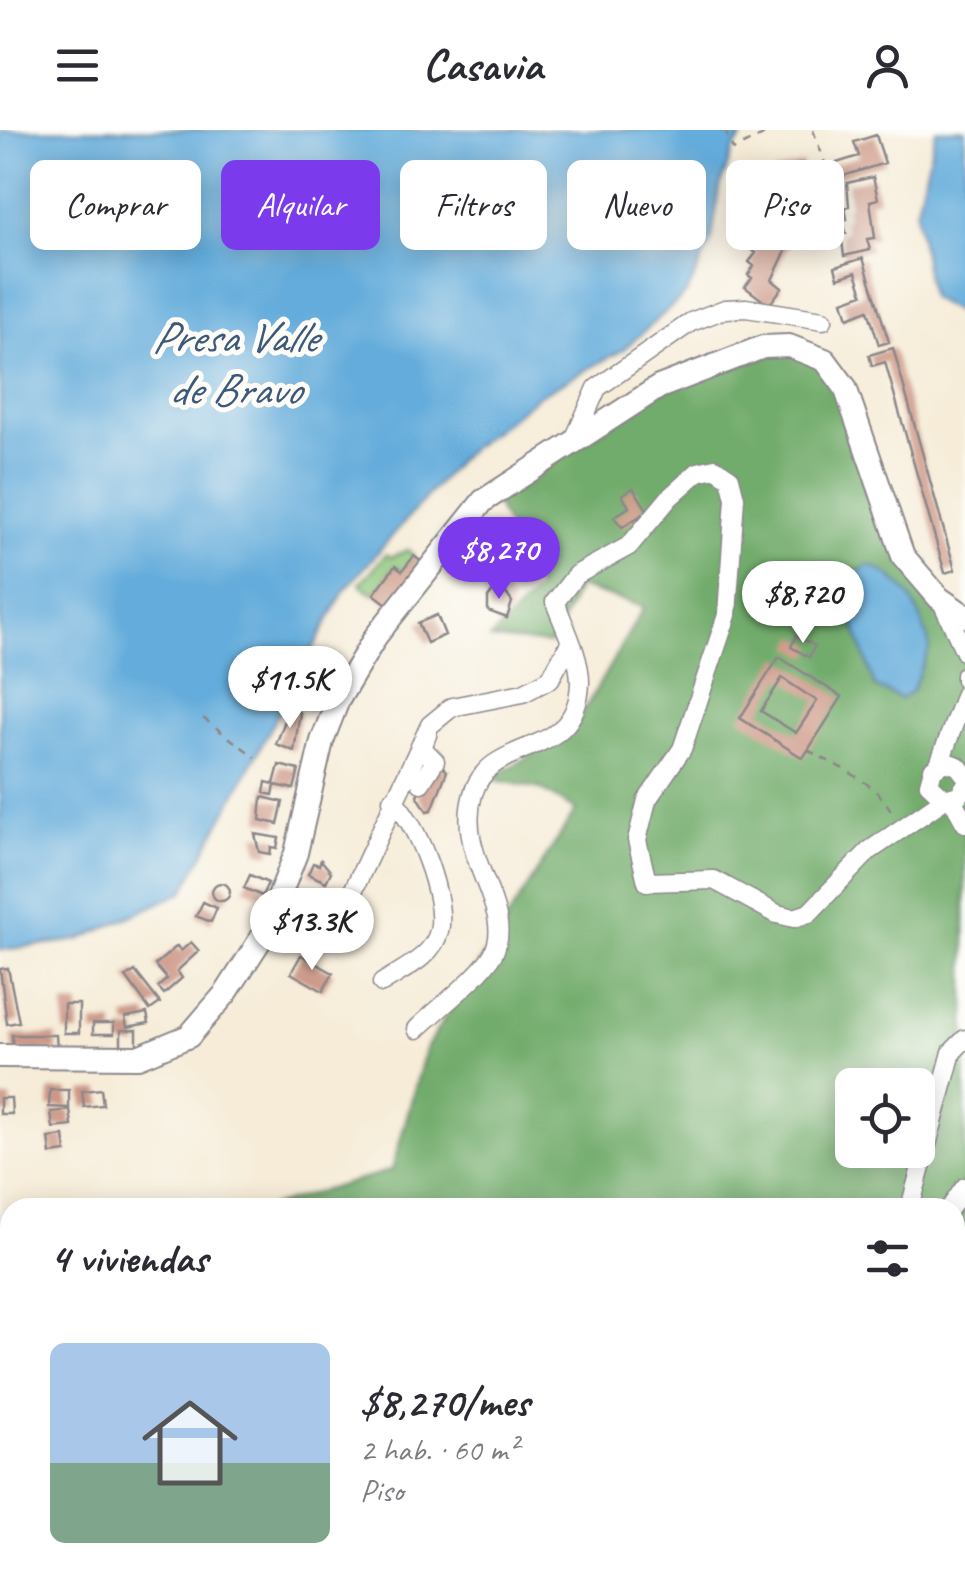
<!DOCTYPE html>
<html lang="es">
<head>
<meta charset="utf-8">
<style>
  body { margin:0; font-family:Caveat,sans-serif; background:#f7f7f7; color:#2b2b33; height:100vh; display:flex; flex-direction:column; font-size:38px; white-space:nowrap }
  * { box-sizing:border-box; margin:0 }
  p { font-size:32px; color:#7c7c81 }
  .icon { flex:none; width:55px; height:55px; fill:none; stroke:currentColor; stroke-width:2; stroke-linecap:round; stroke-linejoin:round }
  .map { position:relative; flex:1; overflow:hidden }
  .panel { position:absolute; left:0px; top:1068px; width:965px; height:392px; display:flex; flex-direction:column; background:#fff; border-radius:30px 30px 0 0; box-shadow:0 5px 25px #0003 }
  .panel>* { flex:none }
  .hud { position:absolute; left:30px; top:30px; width:905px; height:90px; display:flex; gap:20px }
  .controls { position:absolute; left:835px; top:938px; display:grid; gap:20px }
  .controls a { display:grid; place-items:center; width:100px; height:100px; border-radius:15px; background:#fff; box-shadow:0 5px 25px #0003; font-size:50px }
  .price { position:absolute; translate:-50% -85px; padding:0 22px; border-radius:35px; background:#fff; color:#222; font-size:32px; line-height:65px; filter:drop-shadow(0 2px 5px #0008) }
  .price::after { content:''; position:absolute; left:50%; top:60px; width:30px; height:22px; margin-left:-15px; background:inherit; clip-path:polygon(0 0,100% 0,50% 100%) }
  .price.on { background:#7c3aed; color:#fff }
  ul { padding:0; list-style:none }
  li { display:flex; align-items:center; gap:30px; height:250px; padding:0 50px }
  li span { display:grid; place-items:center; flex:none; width:280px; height:200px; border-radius:15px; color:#555 }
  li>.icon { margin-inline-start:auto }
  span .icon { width:120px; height:120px; fill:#fffc; stroke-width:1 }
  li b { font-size:42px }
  h2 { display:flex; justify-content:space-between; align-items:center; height:120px; padding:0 50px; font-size:42px }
  .chip { padding:0 35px; border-radius:15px; background:#fff; box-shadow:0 5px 25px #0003; font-size:35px; line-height:90px }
  .chip.on { background:#7c3aed; color:#fff }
  header { display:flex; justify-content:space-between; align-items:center; height:130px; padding:0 50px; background:#fff; font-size:45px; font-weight:700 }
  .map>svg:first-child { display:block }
  .green { fill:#8ec87d; stroke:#58755c; stroke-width:2.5 }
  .forest { fill:#72ac6c; stroke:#4a6754; stroke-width:2.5; fill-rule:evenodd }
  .water { fill:#64acdb; stroke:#43678b; stroke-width:2.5 }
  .building { fill:#cc9786; fill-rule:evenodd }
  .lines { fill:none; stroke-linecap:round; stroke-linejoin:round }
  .minor-casing { stroke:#8c878a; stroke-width:21 }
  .major-casing { stroke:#8c878a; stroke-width:26 }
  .path { stroke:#8c878a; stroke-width:2.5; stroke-dasharray:8 8; stroke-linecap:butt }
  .minor { stroke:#fff; stroke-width:18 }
  .major { stroke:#fff; stroke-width:22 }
  .labels { text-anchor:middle; stroke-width:10; stroke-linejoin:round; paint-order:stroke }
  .water-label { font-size:45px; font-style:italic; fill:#3c597b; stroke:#fdfcf7 }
</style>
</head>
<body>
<header><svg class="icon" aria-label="menu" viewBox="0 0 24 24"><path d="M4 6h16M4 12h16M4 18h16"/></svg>Casavia<svg class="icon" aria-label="person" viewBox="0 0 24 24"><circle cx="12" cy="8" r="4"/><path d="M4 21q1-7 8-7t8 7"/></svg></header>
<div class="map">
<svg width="965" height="1458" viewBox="0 0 965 1458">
  <rect width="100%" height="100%" fill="#fdfcf7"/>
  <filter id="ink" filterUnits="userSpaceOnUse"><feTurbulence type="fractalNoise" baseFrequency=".01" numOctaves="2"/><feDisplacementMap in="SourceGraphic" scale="20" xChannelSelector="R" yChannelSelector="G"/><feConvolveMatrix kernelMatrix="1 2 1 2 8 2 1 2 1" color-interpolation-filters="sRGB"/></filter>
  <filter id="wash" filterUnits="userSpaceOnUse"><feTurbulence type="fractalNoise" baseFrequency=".0048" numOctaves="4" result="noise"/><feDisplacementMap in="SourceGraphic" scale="40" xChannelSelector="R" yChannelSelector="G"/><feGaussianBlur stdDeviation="2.25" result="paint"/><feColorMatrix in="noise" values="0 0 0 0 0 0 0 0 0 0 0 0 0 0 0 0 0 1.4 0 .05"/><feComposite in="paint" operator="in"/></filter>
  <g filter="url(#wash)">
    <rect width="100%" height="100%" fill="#f6ecd8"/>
    <!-- green -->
    <path class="green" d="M408,420l6,6 -12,15 -7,-5 -21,28 -14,-10 26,-30 5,3z"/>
    <!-- forest -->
    <path class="forest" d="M784,220l36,16 18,20 61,174 66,64v964h-965v-300l10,-3v295h945v-372l-686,-1 123,-37 34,-122 150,-238 -35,-21 -51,-10 82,-48 72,-124 -66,-20 -26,57 -62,-5 48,-50 -43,-87 168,-112zM852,955h66v65h-66z"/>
    <!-- water -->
    <path class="water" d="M0,0h747l-14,20 -14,40 -7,49 -25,54 -64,57 -85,46 -75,59 -119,136 -161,301 -104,48 -79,10z
      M936,0h29v187l-35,-20 -14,-85z
      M869,435c38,15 51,44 61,82l-18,44 -11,8 -26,-12 -23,-69 4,-45z"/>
    <g id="blocks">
      <!-- building -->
      <path class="building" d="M876,5l9,28 -52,16 4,17 -8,2 -4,-17 -43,19 -9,-28 29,-9 3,10 54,-17 -5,-14z
        M873,47l5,22 -8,2 5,37 -8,1 3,11 -26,6 -3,-23h5l-3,-13 4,-1 -2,-12 4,-1 -2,-23z
        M771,63l27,20 -8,10 5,3 -6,9 3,3 -20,42 10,8 -13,17 -24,-18 7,-9 -4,-3 6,-9 -5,-4 7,-9 -5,-3 7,-9 -4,-3 6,-9 -4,-3z
        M863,128l26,84 -10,3 -11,-35 -20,8 -5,-17 20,-7 -7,-22 -18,6 -3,-11z
        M893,218l62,222 -10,3 -60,-211 -13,4 -3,-11z
        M633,358l15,23 -26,16 -8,-10 15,-10 -7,-12z
        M414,426l10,8 -33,43 -17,-13 21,-28 7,5z
        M499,453l13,19 -5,16 -19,-7v-13z
        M437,485l8,20 -18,8 -9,-20z
        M796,506l19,10 -6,11 -18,-10z
        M779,527l63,40 -39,61 -63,-40zM782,548l35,23 -21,32 -35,-22z
        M317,537l10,5 -13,26 -16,-8 7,-15z
        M290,578l10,5 -6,38 -18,-7z
        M438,632l9,9 -15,39 -5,1 -10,-16z
        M279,635l20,5 -5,19 -19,-4 -2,10 -9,-2 2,-11 8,2z
        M262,667l21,5 -5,22 -18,-4z
        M255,704l24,4 -2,10 -6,-1 -1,7 -11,-2z
        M321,730l10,12 -5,10 -18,-8 5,-11 6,2z
        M250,745l18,8 -6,13 -18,-8z
        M212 762a9 9 0 1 1 18 0a9 9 0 1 1-18 0Z
        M203,772l14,6 -6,14 -15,-6z
        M319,798l5,2 -10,18 -9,-5z
        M191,812l8,9 -22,20 5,7 -18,16 -6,-7 9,-8 -12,-14 22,-19 4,5z
        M301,825l32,18 -10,18 -32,-18z
        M8,838l11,54 -12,2 -7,-55z
        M135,841l25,32 -10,7 -24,-33z
        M64,874h15v29h-15z
        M147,883l2,10 -22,4 -2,-10z
        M93,893h21v11h-21z
        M121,900h16v16h-16z
        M12,905h44l1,16h-44z
        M101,959l2,16 -19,2 -2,-16z
        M50,960h19v18l-20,-1z
        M0,968h11l1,16h-12z
        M70,980l2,16 -19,2 -2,-16z
        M64,1006l2,16 -15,2 -2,-16z"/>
    </g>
  </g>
  <g filter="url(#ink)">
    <use href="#blocks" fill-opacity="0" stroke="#8c878a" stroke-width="2.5"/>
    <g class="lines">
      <!-- minor casing -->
      <g class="minor-casing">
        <path id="minor" d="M574,310l23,-52 94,-66 34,-13 21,-1 77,12
          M942,472l23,50
          M965,545v5
          M939,634l26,-70
          M965,645l-7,-9 -12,-4 -13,7 -4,15 16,15 14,-4 6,-9
          M421,653l14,-22 -13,-13 5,-13
          M952,669l13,24
          M333,804l97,-209 22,-18 71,-14 27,-14 20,-36
          M382,853c21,-14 51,-26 57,-52 8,-31 -23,-112 -47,-131
          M417,899c20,-20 63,-52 76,-75 24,-45 -39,-97 -20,-160 18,-61 105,-31 107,-112 0,-25 -16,-56 -25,-80l21,-27 53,-29 41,-49 28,-25 17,-4 15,10 5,20 -8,117 -45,134 -35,51 -10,40 10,42 67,-2 63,34 17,4 15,-5 60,-62 76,-52
          M910,1078l42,-156 13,-13
          M950,1078l15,-21
          M955,1329l10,15
          M199,1450l2,8
          M290,1458l1,-8"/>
      </g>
      <!-- major casing -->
      <g class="major-casing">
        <path id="major" d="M0,926l138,1 51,-21 37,-43 40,-62 30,-78 26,-112 16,-41 38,-64 107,-135 176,-114 104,-40 26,-1 36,14 20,27 58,169 36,42 26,18"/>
      </g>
      <!-- path -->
      <path class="path" d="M725,0l8,20 40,-20
        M813,0l13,36
        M203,588l52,39
        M808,620c29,17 71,32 85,65"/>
      <!-- minor -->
      <use href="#minor" class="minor"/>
      <!-- major -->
      <use href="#major" class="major"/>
    </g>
  </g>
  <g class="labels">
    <!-- water labels -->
    <g class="water-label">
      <text x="234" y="222">Presa Valle<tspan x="234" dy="52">de Bravo</tspan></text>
    </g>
  </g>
</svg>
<div class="controls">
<a><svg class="icon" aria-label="locate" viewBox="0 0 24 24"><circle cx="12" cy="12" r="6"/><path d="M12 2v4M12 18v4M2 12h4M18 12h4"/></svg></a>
</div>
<b class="price on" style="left:499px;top:472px">$8,270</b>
<b class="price" style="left:803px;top:516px">$8,720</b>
<b class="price" style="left:290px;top:601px">$11.5K</b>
<b class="price" style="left:312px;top:843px">$13.3K</b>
<div class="hud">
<a class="chip">Comprar</a>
<a class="chip on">Alquilar</a>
<a class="chip">Filtros</a>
<a class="chip">Nuevo</a>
<a class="chip">Piso</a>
</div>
<section class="panel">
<h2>4 viviendas<svg class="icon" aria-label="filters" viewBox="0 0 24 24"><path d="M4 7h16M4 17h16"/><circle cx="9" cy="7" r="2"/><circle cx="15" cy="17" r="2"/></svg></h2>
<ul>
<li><span style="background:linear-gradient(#a9c7e8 60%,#7fa58c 0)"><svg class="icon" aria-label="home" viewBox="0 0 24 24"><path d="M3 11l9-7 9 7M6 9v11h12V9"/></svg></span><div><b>$8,270/mes</b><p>2 hab. · 60 m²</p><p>Piso</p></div></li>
</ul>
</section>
</div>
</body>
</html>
